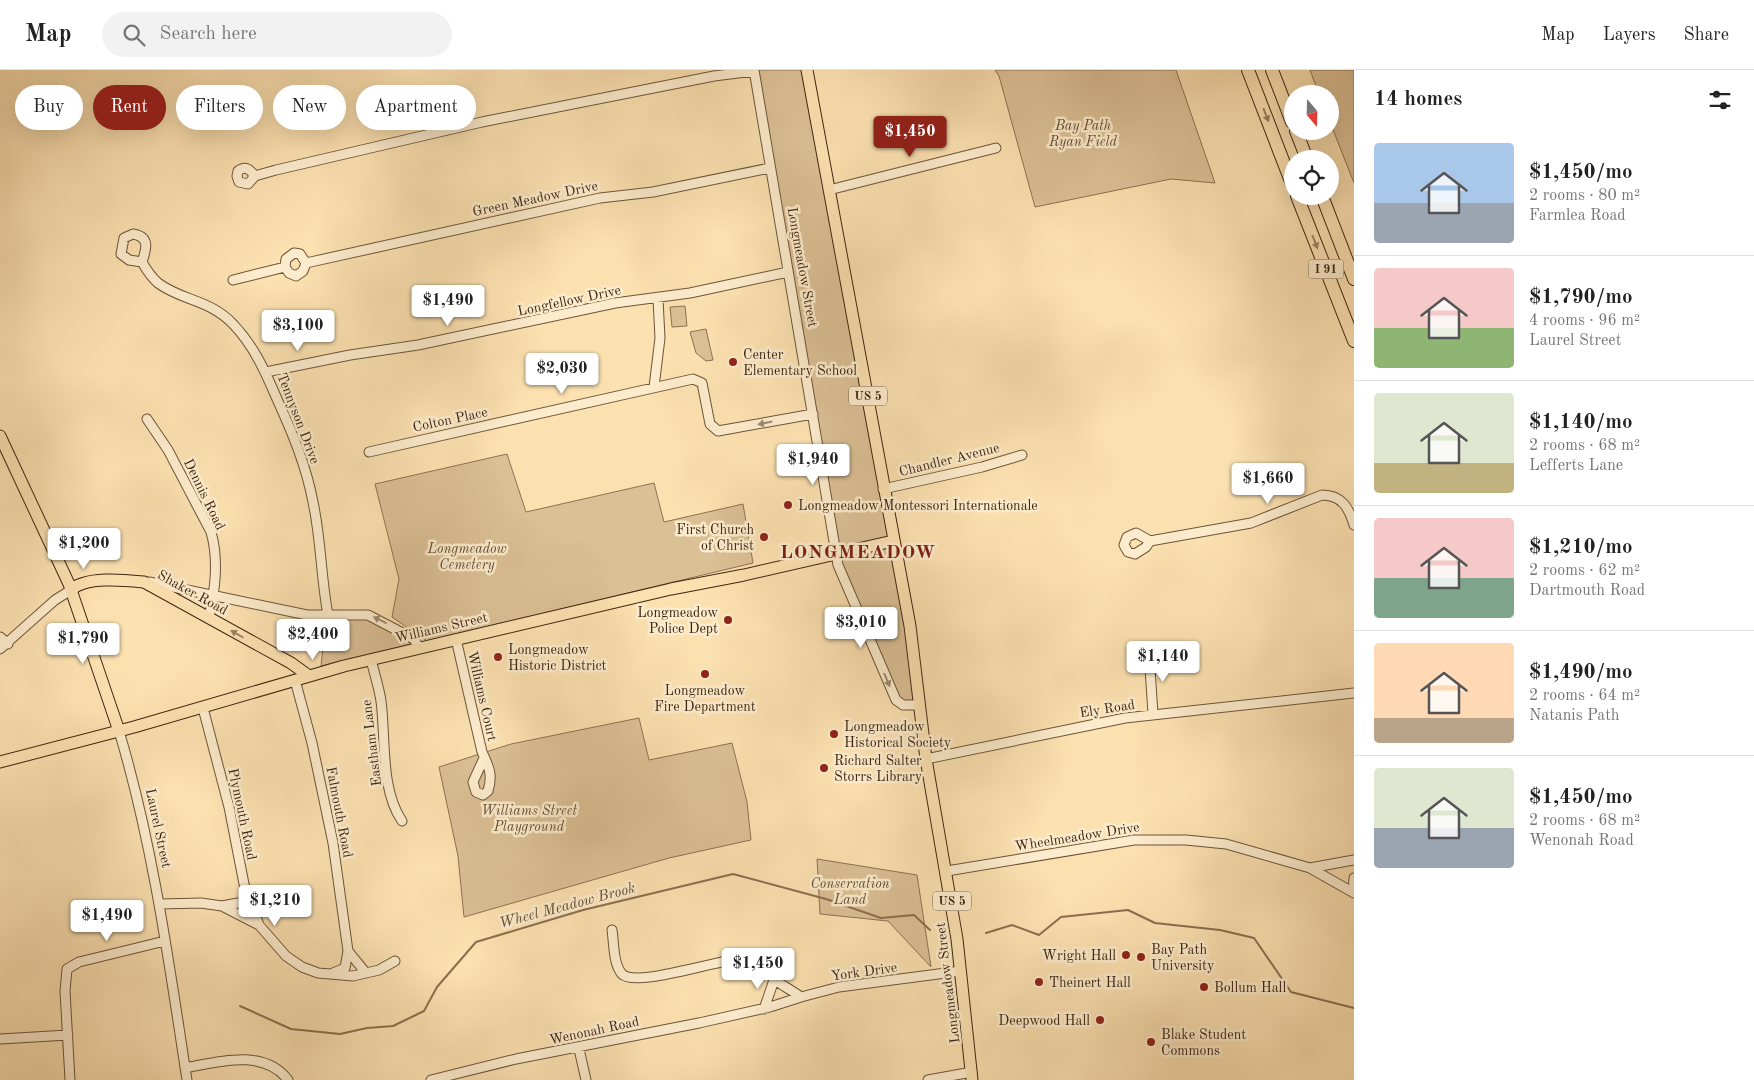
<!DOCTYPE html>
<html lang="en">
<head>
<meta charset="utf-8">
<style>
  body { margin:0; font-family:"Old Standard TT",serif; background:#f2f2f2; color:#222; height:100vh; display:flex; flex-direction:column; font-size:19px; white-space:nowrap }
  * { box-sizing:border-box; margin:0 }
  p { font-size:16px; color:#767676 }
  .icon { flex:none; width:28px; height:28px; fill:none; stroke:currentColor; stroke-width:2; stroke-linecap:round; stroke-linejoin:round }
  .map { position:relative; flex:1; overflow:hidden }
  .panel { display:flex; flex-direction:column; background:#fff; width:400px }
  .panel>* { flex:none }
  .top-card { position:absolute; left:15px; top:15px; width:475px; height:45px; display:flex; gap:10px }
  .needle { width:32px; rotate:161deg }
  .buttons { position:absolute; left:1284px; top:15px; display:grid; gap:10px }
  .buttons a { display:grid; place-items:center; width:55px; height:55px; border-radius:50%; background:#fff; box-shadow:0 5px 20px #0002; font-size:25px }
  .price { position:absolute; translate:-50% -42px; padding:0 11px; border-radius:5px; background:#fff; color:#222; font-size:16px; line-height:32px; filter:drop-shadow(0 1px 2px #0008) }
  .price::after { content:''; position:absolute; left:50%; top:30px; width:15px; height:11px; margin-left:-8px; background:inherit; clip-path:polygon(0 0,100% 0,50% 100%) }
  .price.current { background:#8f2418; color:#fff }
  ul { padding:0; list-style:none }
  li { display:flex; align-items:center; gap:15px; height:125px; padding:0 20px }
  li+li { border-top:1px solid #e0e0e0 }
  li span { display:grid; place-items:center; flex:none; width:140px; height:100px; border-radius:5px; color:#555 }
  li>.icon { margin-inline-start:auto }
  span .icon { width:60px; height:60px; fill:#fffc; stroke-width:1 }
  li b { font-size:21px }
  h2 { display:flex; justify-content:space-between; align-items:center; height:60px; padding:0 20px; font-size:21px }
  .pill { padding:0 18px; border-radius:22px; background:#fff; box-shadow:0 5px 20px #0002; font-size:18px; line-height:45px }
  .pill.current { background:#8f2418; color:#fff }
  header { display:flex; align-items:center; gap:30px; box-sizing:border-box; height:70px; padding:0 25px; background:#fff; border-bottom:1px solid #e0e0e0 }
  header strong { font-size:24px }
  nav { display:flex; gap:28px; margin-inline-start:auto; font-size:18px }
  .search { width:350px; height:45px; background:#f2f2f2; display:flex; align-items:center; gap:12px; box-sizing:border-box; padding:0 18px; border-radius:28px; color:#767676; font-size:19px }
  main { display:flex; flex:1; min-height:0 }
  .map>svg:first-child { display:block }
  .green { fill:#dbc095; stroke:#8c7253 }
  .lines { fill:none; stroke-linecap:round; stroke-linejoin:round }
  .stream { stroke:#896f50; stroke-width:2 }
  .minor-casing { stroke:#6d5439; stroke-width:11 }
  .major-casing { stroke:#3e2511; stroke-width:13 }
  .highway-casing { stroke:#3e2511; stroke-width:14 }
  .minor { stroke:#fcebcc; stroke-width:9 }
  .major { stroke:#fbe0b0; stroke-width:11 }
  .highway { stroke:#fbe0b0; stroke-width:12 }
  .oneway { fill:#9c8260 }
  .oneway2 { fill:#9d886e }
  .poi-dot { fill:#8f2418; stroke:#fcebcc; stroke-width:2 }
  .labels { text-anchor:middle; stroke-width:5; stroke-linejoin:round; paint-order:stroke }
  .shield { fill:#fcebcc; stroke:#776049; stroke-width:1 }
  .shield-label { font-size:12px; font-weight:bold; fill:#3e2511 }
  .park-label { font-size:14px; font-style:italic; fill:#654c32; stroke:#fcebcc }
  .street-label { font-size:14px; fill:#3e2511; stroke:#fcebcc }
  .poi-label { font-size:14px; fill:#3e2511; stroke:#fcebcc; text-anchor:start }
  .water-label { font-size:15px; font-style:italic; fill:#644a30; stroke:#fcebcc }
  .district-label { font-size:19px; font-weight:bold; letter-spacing:1px; fill:#7a1f14; stroke:#fcebcc }
</style>
</head>
<body>
<header>
<strong>Map</strong>
<div class="search"><svg class="icon" aria-label="search" viewBox="0 0 24 24"><circle cx="10" cy="10" r="6"/><path d="M15 15l6 6"/></svg>Search here</div>
<nav><a>Map</a><a>Layers</a><a>Share</a></nav>
</header>
<main>
<div class="map">
<svg width="1354" height="1010" viewBox="0 0 1354 1010">
  <rect width="100%" height="100%" fill="#fbe0b0"/>
  <filter id="stains"><feTurbulence type="fractalNoise" baseFrequency=".004" numOctaves="4"/><feColorMatrix values="0 0 0 0 .2 0 0 0 0 .09 0 0 0 0 .02 0 0 0 .5 -.17"/></filter>
  <radialGradient id="worn" r=".72"><stop offset=".6" stop-color="#630" stop-opacity="0"/><stop offset="1" stop-color="#630" stop-opacity=".3"/></radialGradient>
  <!-- green -->
  <path class="green" d="M754,0h53l113,635h-17l-61,-127z
    M995,0h181l39,113 -44,-4 -136,28 -36,-131z
    M1310,0h44v113l-24,-61v-28h-11z
    M685,236l2,20 -15,1 -2,-20z
    M706,259l7,31 -7,1 -10,-8 -6,-21z
    M507,384l19,58 128,-29 10,39 79,-18 10,59 -326,78 -35,-24 7,-38 -24,-95z
    M326,548h46l39,22v4l-90,22z
    M639,648l10,42 83,-17 15,59 4,38 -82,18 -205,59 -6,-61 -19,-89 72,-23z
    M817,789l100,16 14,92 -43,-46 -68,-7z"/>
  <g class="lines">
    <!-- stream -->
    <path class="stream" d="M986,863l26,-8 27,10 22,-18 67,-7 27,13 65,7 34,8 37,54 63,16
      M240,936l51,23 49,5 27,-6 26,-2 31,-15 13,-24 39,-45 107,-32 150,-36 93,25 55,19 33,-3 16,15"/>
    <!-- minor casing -->
    <g class="minor-casing">
      <path id="minor" d="M754,0l84,495 58,135 7,5h17
        M255,106c-5,-6 -9,-11 -17,-5l-1,5 2,6 9,2 7,-8 21,-6 206,-48 232,-46 40,-5
        M829,120l167,-42
        M133,164c18,3 13,16 9,28l-13,-2 -8,-6 3,-16z
        M142,192c4,7 9,15 16,21 24,18 51,16 75,41 21,22 32,47 44,75 15,33 29,66 36,103 8,37 8,76 15,113
        M285,197l4,6 7,3 7,-5 3,-8
        M233,210l52,-13 1,-8 8,-6 6,1 6,9 294,-65 53,-6 117,-24
        M266,302l84,-17 68,-10 197,-42 75,-10 98,-21
        M654,317l6,-49 -2,-39
        M147,349l21,31 43,82c8,28 4,58 -2,86
        M369,382l324,-73 9,4 8,41 8,7 95,-17
        M883,419l99,-22 40,-12
        M1150,471l-14,-8 -9,4 -3,8 4,7 7,2 11,-7 4,-6 101,-18 71,-28c20,0 27,13 32,30
        M149,512l158,33h61l46,24 5,9
        M0,567l8,7
        M456,569l26,113c7,15 11,23 6,39l-5,4 -7,-3 -3,-10 11,-24
        M0,579l55,-49 16,-10
        M1149,583l4,61
        M371,589c3,14 8,28 10,42 5,37 -1,88 21,120
        M295,610l17,63 21,100 15,108 18,22
        M203,638l26,99 15,77 15,41
        M119,661c34,114 50,232 68,349
        M926,689l199,-41 229,-25
        M1310,798l44,-8
        M947,801l187,-31h52l40,4 84,24 44,25
        M1353,822l1,-14
        M160,834l41,-1 21,3 37,19 27,31 16,11 16,6 35,3 26,-6 16,-9
        M222,836l27,-5
        M612,860c2,12 1,34 10,44 15,15 103,-18 128,-15 14,2 16,14 25,21 8,6 18,11 26,17l38,-10 122,-16
        M333,903l12,-5 3,-17
        M764,939l10,-29
        M0,969l68,-4
        M579,979l7,31
        M185,998c33,-6 79,-20 103,12
        M70,1010l-5,-89 2,-22 12,-7 86,-21
        M431,1010l85,-21 183,-36 71,-16 31,-10
        M928,1010l44,-8"/>
    </g>
    <!-- major casing -->
    <g class="major-casing">
      <path id="major" d="M807,0l103,556 16,133 31,180 15,141
        M0,366l69,148 50,147
        M71,520c15,-14 53,-10 73,-8l147,81 18,13
        M0,692l134,-35 210,-61 327,-77 73,-14 149,-34"/>
    </g>
    <!-- highway casing -->
    <g class="highway-casing">
      <path id="highway" d="M1248,0l44,114
        M1272,0l20,52
        M1296,61l11,28
        M1297,126l57,145
        M1322,126l32,83"/>
    </g>
    <!-- minor -->
    <use href="#minor" class="minor"/>
    <!-- major -->
    <use href="#major" class="major"/>
    <!-- highway -->
    <use href="#highway" class="highway"/>
  </g>
  <!-- one-way arrows -->
  <defs><path id="oneway-solid" d="M-6-.8H1V-3.2L6.5 0L1 3.2V.8H-6Z" transform="scale(1.25)"/></defs>
  <g class="oneway">
    <use href="#oneway-solid" transform="translate(1266 45) rotate(69)"/>
    <use href="#oneway-solid" transform="translate(1315 172) rotate(69)"/>
    <use href="#oneway-solid" transform="translate(237 564) rotate(-150)"/>
  </g>
  <g class="oneway2">
    <use href="#oneway-solid" transform="translate(765 353) rotate(168)"/>
    <use href="#oneway-solid" transform="translate(380 550) rotate(-154)"/>
    <use href="#oneway-solid" transform="translate(887 610) rotate(67)"/>
  </g>
  <!-- markers -->
  <g class="poi-dot">
    <circle cx="733" cy="292" r="5"/>
    <circle cx="788" cy="435" r="5"/>
    <circle cx="764" cy="467" r="5"/>
    <circle cx="728" cy="550" r="5"/>
    <circle cx="498" cy="587" r="5"/>
    <circle cx="705" cy="604" r="5"/>
    <circle cx="834" cy="664" r="5"/>
    <circle cx="824" cy="698" r="5"/>
    <circle cx="1126" cy="885" r="5"/>
    <circle cx="1141" cy="887" r="5"/>
    <circle cx="1039" cy="912" r="5"/>
    <circle cx="1204" cy="917" r="5"/>
    <circle cx="1100" cy="950" r="5"/>
    <circle cx="1151" cy="972" r="5"/>
  </g>
  <g class="labels">
    <!-- shield labels -->
    <g class="shield">
      <rect x="1308.5" y="189.5" width="35" height="19" rx="4"/>
      <rect x="849" y="316.5" width="38" height="19" rx="4"/>
      <rect x="933" y="821.5" width="38" height="19" rx="4"/>
    </g>
    <g class="shield-label">
      <text x="1326" y="203">I 91</text>
      <text x="868" y="330">US 5</text>
      <text x="952" y="835">US 5</text>
    </g>
    <!-- park labels -->
    <g class="park-label">
      <text x="1083" y="60">Bay Path<tspan x="1083" dy="16">Ryan Field</tspan></text>
      <text x="467" y="483">Longmeadow<tspan x="467" dy="16">Cemetery</tspan></text>
      <text x="529" y="745">Williams Street<tspan x="529" dy="16">Playground</tspan></text>
      <text x="850" y="818">Conservation<tspan x="850" dy="16">Land</tspan></text>
    </g>
    <!-- street labels -->
    <g class="street-label">
      <text transform="translate(535 128) rotate(-12)" y="5">Green Meadow Drive</text>
      <text transform="translate(803 197) rotate(80)" y="5">Longmeadow Street</text>
      <text transform="translate(569 230) rotate(-12)" y="5">Longfellow Drive</text>
      <text transform="translate(299 348) rotate(69)" y="5">Tennyson Drive</text>
      <text transform="translate(450 349) rotate(-12)" y="5">Colton Place</text>
      <text transform="translate(949 389) rotate(-14)" y="5">Chandler Avenue</text>
      <text transform="translate(205 424) rotate(64)" y="5">Dennis Road</text>
      <text transform="translate(193 522) rotate(29)" y="5">Shaker Road</text>
      <text transform="translate(441 557) rotate(-13)" y="5">Williams Street</text>
      <text transform="translate(483 626) rotate(77)" y="5">Williams Court</text>
      <text transform="translate(1107 638) rotate(-9)" y="5">Ely Road</text>
      <text transform="translate(371 673) rotate(-97)" y="5">Eastham Lane</text>
      <text transform="translate(340 742) rotate(79)" y="5">Falmouth Road</text>
      <text transform="translate(243 744) rotate(78)" y="5">Plymouth Road</text>
      <text transform="translate(159 758) rotate(78)" y="5">Laurel Street</text>
      <text transform="translate(1077 766) rotate(-9)" y="5">Wheelmeadow Drive</text>
      <text transform="translate(864 901) rotate(-8)" y="5">York Drive</text>
      <text transform="translate(947 913) rotate(-97)" y="5">Longmeadow Street</text>
      <text transform="translate(594 960) rotate(-12)" y="5">Wenonah Road</text>
    </g>
    <!-- poi labels -->
    <g class="poi-label">
      <text x="743" y="289">Center<tspan x="743" dy="16">Elementary School</tspan></text>
      <text x="798" y="440">Longmeadow Montessori Internationale</text>
      <text x="754" y="464" text-anchor="end">First Church<tspan x="754" dy="16">of Christ</tspan></text>
      <text x="718" y="547" text-anchor="end">Longmeadow<tspan x="718" dy="16">Police Dept</tspan></text>
      <text x="508" y="584">Longmeadow<tspan x="508" dy="16">Historic District</tspan></text>
      <text x="705" y="625" text-anchor="middle">Longmeadow<tspan x="705" dy="16">Fire Department</tspan></text>
      <text x="844" y="661">Longmeadow<tspan x="844" dy="16">Historical Society</tspan></text>
      <text x="834" y="695">Richard Salter<tspan x="834" dy="16">Storrs Library</tspan></text>
      <text x="1151" y="884">Bay Path<tspan x="1151" dy="16">University</tspan></text>
      <text x="1116" y="890" text-anchor="end">Wright Hall</text>
      <text x="1049" y="917">Theinert Hall</text>
      <text x="1214" y="922">Bollum Hall</text>
      <text x="1090" y="955" text-anchor="end">Deepwood Hall</text>
      <text x="1161" y="969">Blake Student<tspan x="1161" dy="16">Commons</tspan></text>
    </g>
    <!-- water labels -->
    <g class="water-label">
      <text transform="translate(567 835) rotate(-15)" y="5">Wheel Meadow Brook</text>
    </g>
    <!-- district labels -->
    <g class="district-label">
      <text x="858" y="488">LONGMEADOW</text>
    </g>
  </g>
  <rect width="100%" height="100%" filter="url(#stains)"/>
  <rect width="100%" height="100%" fill="url(#worn)"/>
</svg>
<div class="buttons">
<a><svg class="needle" viewBox="-14 -14 28 28"><path d="M0-13l5 13h-10z" fill="#e53935"/><path d="M0 13l5-13h-10z" fill="#767676"/></svg></a>
<a><svg class="icon" aria-label="locate" viewBox="0 0 24 24"><circle cx="12" cy="12" r="6"/><path d="M12 2v4M12 18v4M2 12h4M18 12h4"/></svg></a>
</div>
<b class="price current" style="left:910px;top:88px">$1,450</b>
<b class="price" style="left:448px;top:257px">$1,490</b>
<b class="price" style="left:298px;top:282px">$3,100</b>
<b class="price" style="left:562px;top:325px">$2,030</b>
<b class="price" style="left:813px;top:416px">$1,940</b>
<b class="price" style="left:1268px;top:435px">$1,660</b>
<b class="price" style="left:84px;top:500px">$1,200</b>
<b class="price" style="left:861px;top:579px">$3,010</b>
<b class="price" style="left:313px;top:591px">$2,400</b>
<b class="price" style="left:83px;top:595px">$1,790</b>
<b class="price" style="left:1163px;top:613px">$1,140</b>
<b class="price" style="left:275px;top:857px">$1,210</b>
<b class="price" style="left:107px;top:872px">$1,490</b>
<b class="price" style="left:758px;top:920px">$1,450</b>
<div class="top-card">
<a class="pill">Buy</a>
<a class="pill current">Rent</a>
<a class="pill">Filters</a>
<a class="pill">New</a>
<a class="pill">Apartment</a>
</div>
</div>
<section class="panel">
<h2>14 homes<svg class="icon" aria-label="filters" viewBox="0 0 24 24"><path d="M4 7h16M4 17h16"/><circle cx="9" cy="7" r="2"/><circle cx="15" cy="17" r="2"/></svg></h2>
<ul>
<li><span style="background:linear-gradient(#a9c7e8 60%,#9aa5b1 0)"><svg class="icon" aria-label="home" viewBox="0 0 24 24"><path d="M3 11l9-7 9 7M6 9v11h12V9"/></svg></span><div><b>$1,450/mo</b><p>2 rooms · 80 m²</p><p>Farmlea Road</p></div></li>
<li><span style="background:linear-gradient(#f6c9c9 60%,#8fb573 0)"><svg class="icon" aria-label="home" viewBox="0 0 24 24"><path d="M3 11l9-7 9 7M6 9v11h12V9"/></svg></span><div><b>$1,790/mo</b><p>4 rooms · 96 m²</p><p>Laurel Street</p></div></li>
<li><span style="background:linear-gradient(#dfe7d0 70%,#c2b280 0)"><svg class="icon" aria-label="home" viewBox="0 0 24 24"><path d="M3 11l9-7 9 7M6 9v11h12V9"/></svg></span><div><b>$1,140/mo</b><p>2 rooms · 68 m²</p><p>Lefferts Lane</p></div></li>
<li><span style="background:linear-gradient(#f6c9c9 60%,#7fa58c 0)"><svg class="icon" aria-label="home" viewBox="0 0 24 24"><path d="M3 11l9-7 9 7M6 9v11h12V9"/></svg></span><div><b>$1,210/mo</b><p>2 rooms · 62 m²</p><p>Dartmouth Road</p></div></li>
<li><span style="background:linear-gradient(#ffd9b3 75%,#b9a48a 0)"><svg class="icon" aria-label="home" viewBox="0 0 24 24"><path d="M3 11l9-7 9 7M6 9v11h12V9"/></svg></span><div><b>$1,490/mo</b><p>2 rooms · 64 m²</p><p>Natanis Path</p></div></li>
<li><span style="background:linear-gradient(#dfe7d0 60%,#9aa5b1 0)"><svg class="icon" aria-label="home" viewBox="0 0 24 24"><path d="M3 11l9-7 9 7M6 9v11h12V9"/></svg></span><div><b>$1,450/mo</b><p>2 rooms · 68 m²</p><p>Wenonah Road</p></div></li>
</ul>
</section>
</main>
</body>
</html>
